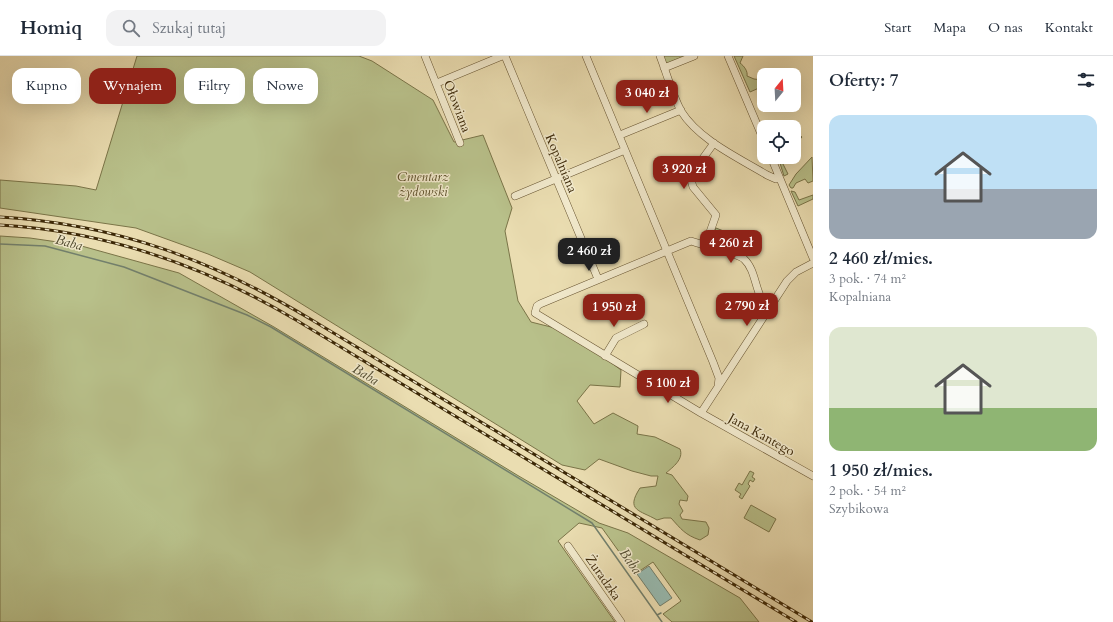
<!DOCTYPE html>
<html lang="pl">
<head>
<meta charset="utf-8">
<style>
  body { margin:0; font-family:Cardo,serif; background:#f2f2f3; color:#1f2937; height:100vh; display:flex; flex-direction:column; font-size:15px; white-space:nowrap }
  * { box-sizing:border-box; margin:0 }
  p { font-size:13px; color:#747a83 }
  .icon { flex:none; width:22px; height:22px; fill:none; stroke:currentColor; stroke-width:2; stroke-linecap:round; stroke-linejoin:round }
  .map { position:relative; flex:1; overflow:hidden }
  .side { display:flex; flex-direction:column; background:#fff; width:300px }
  .side>* { flex:none }
  .guide { position:absolute; left:12px; top:12px; width:380px; height:36px; display:flex; gap:8px }
  .needle { width:26px; rotate:18deg }
  .tools { position:absolute; left:757px; top:12px; display:grid; gap:8px }
  .tools a { display:grid; place-items:center; width:44px; height:44px; border-radius:8px; background:#fff; box-shadow:0 4px 16px #0002; font-size:20px }
  .price { position:absolute; translate:-50% -34px; padding:0 9px; border-radius:8px; background:#8f2418; color:#fff; font-size:13px; line-height:26px; filter:drop-shadow(0 1px 2px #0008) }
  .price::after { content:''; position:absolute; left:50%; top:24px; width:12px; height:9px; margin-left:-6px; background:inherit; clip-path:polygon(0 0,100% 0,50% 100%) }
  .price.active { background:#222; color:#fff }
  ul { padding:0; list-style:none }
  li { display:grid; align-content:center; gap:8px; height:212px; padding:0 16px }
  li span { display:grid; place-items:center; height:124px; border-radius:12px; color:#555 }
  li>.icon { margin-inline-start:auto }
  span .icon { width:72px; height:72px; fill:#fffc; stroke-width:1 }
  li b { font-size:17px }
  h2 { display:flex; justify-content:space-between; align-items:center; height:48px; padding:0 16px; font-size:17px }
  .chip { padding:0 14px; border-radius:12px; background:#fff; box-shadow:0 4px 16px #0002; font-size:14px; line-height:36px }
  .chip.active { background:#8f2418; color:#fff }
  header { display:flex; align-items:center; gap:24px; box-sizing:border-box; height:56px; padding:0 20px; background:#fff; border-bottom:1px solid #e0e1e3 }
  header strong { font-size:19px }
  nav { display:flex; gap:22px; margin-inline-start:auto; font-size:14px }
  .search { width:280px; height:36px; background:#f2f2f3; display:flex; align-items:center; gap:10px; box-sizing:border-box; padding:0 14px; border-radius:12px; color:#747a83; font-size:15px }
  main { display:flex; flex:1; min-height:0 }
  .map>svg:first-child { display:block }
  .green { fill:#b8c08a; stroke:#7a7448 }
  .water { fill:#98bbb1; stroke:#73806d }
  .lines { fill:none; stroke-linecap:round; stroke-linejoin:round }
  .stream { stroke:#73806d; stroke-width:1.5 }
  .minor-casing { stroke:#675431; stroke-width:8 }
  .minor { stroke:#f1e9cc; stroke-width:7 }
  .rail-casing { stroke:#3b2706; stroke-width:3 }
  .rail { stroke:#f1e9cc; stroke-width:1.5; stroke-dasharray:4.5; stroke-linecap:butt }
  .labels { text-anchor:middle; stroke-width:3; stroke-linejoin:round; paint-order:stroke }
  .street-label { font-size:13px; fill:#3b2706; stroke:#f1e9cc }
  .park-label { font-size:13px; font-style:italic; fill:#5a4d27; stroke:#f1e9cc }
  .water-label { font-size:14px; font-style:italic; fill:#524c31; stroke:#f1e9cc }
</style>
</head>
<body>
<header>
<strong>Homiq</strong>
<div class="search"><svg class="icon" aria-label="search" viewBox="0 0 24 24"><circle cx="10" cy="10" r="6"/><path d="M15 15l6 6"/></svg>Szukaj tutaj</div>
<nav><a>Start</a><a>Mapa</a><a>O nas</a><a>Kontakt</a></nav>
</header>
<main>
<div class="map">
<svg width="813" height="566" viewBox="0 0 813 566">
  <rect width="100%" height="100%" fill="#eaddb1"/>
  <filter id="stains"><feTurbulence type="fractalNoise" baseFrequency=".005" numOctaves="4"/><feColorMatrix values="0 0 0 0 .2 0 0 0 0 .09 0 0 0 0 .02 0 0 0 .5 -.17"/></filter>
  <radialGradient id="worn" r=".72"><stop offset=".6" stop-color="#630" stop-opacity="0"/><stop offset="1" stop-color="#630" stop-opacity=".3"/></radialGradient>
  <!-- green -->
  <path class="green" d="M137,0h222l13,5 61,39 21,42 29,-7 29,73 -7,23 13,70 13,21 24,6 46,27 20,15 -1,17 -30,-2 -13,16 17,23 19,-11 25,13 -1,8 18,3 25,12c4,10 -7,18 -14,24l6,2 16,21 -1,5 -7,-1 -1,4 4,7 -3,4 2,4 24,3 3,6 -1,7 -8,5c-15,-5 -19,-11 -29,-22h-7l-7,2c-17,-10 -32,-9 -17,-32l16,-2 2,-10h-7l-19,-5 -33,-12 -14,11 -23,-5 -312,-193 -42,-18 -72,-26 -136,-20v-28l76,6 20,4z
    M663,0h24l-19,8 -2,-1z
    M734,0h9l-3,7c4,3 8,8 7,13l7,3 10,1v8h-5l-9,4z
    M794,75l8,6 -8,9z
    M781,101h5l-4,5 6,12 -4,2 -5,-16z
    M812,101l1,24 -5,2 -3,-4 -9,4 -3,5h-2l-2,-3 7,-11z
    M791,135l4,1 4,8 14,-5v4l-15,7z
    M716,172l20,8 -5,15 -22,-7z
    M0,180l30,2 48,7 101,28 95,54 243,148 82,48 29,10 112,65 19,24h-87l-9,-8 18,-13 -28,-39 -18,12 -33,-46 -23,-5 -21,18 57,81h-615z
    M750,415l4,2 -2,4 3,2 -2,3 -3,-2 -2,4 2,2 -8,13 -3,-2 2,-3 -6,-4 4,-7 3,2z
    M751,449l25,14 -7,13 -25,-14z"/>
  <!-- water -->
  <path class="water" d="M649,510l23,32 -12,8 -23,-32z"/>
  <g class="lines">
    <!-- stream -->
    <path class="stream" d="M0,188l45,2 79,21 123,48 24,12 321,196 70,99
      M657,559l4,-2"/>
    <!-- minor casing -->
    <g class="minor-casing">
      <path id="minor" d="M425,0l35,87
        M505,0l93,223
        M586,0l127,306 6,16 -1,9
        M660,0c7,18 12,38 21,55 18,29 58,47 86,64l9,4 3,-1
        M728,0l36,85
        M664,12l30,-12
        M437,27l65,-27
        M620,79l61,-25
        M771,101l42,101
        M515,140l110,-46
        M705,190l11,-31 -23,-28 -3,-11 24,-33
        M770,252c-16,-10 -12,-36 -26,-49 -7,-6 -42,-14 -53,-18l-151,63 -3,2 -2,7 166,100 112,63
        M605,300l11,-18 28,-14
        M701,357l86,-132 9,-9 17,-9
        M568,490l53,76"/>
    </g>
    <!-- minor -->
    <use href="#minor" class="minor"/>
    <!-- rail casing -->
    <g class="rail-casing">
      <path id="rail" d="M0,161c117,7 212,43 312,103l500,302
        M0,169c106,6 205,41 296,95l500,302"/>
    </g>
    <!-- rail -->
    <use href="#rail" class="rail"/>
  </g>
  <g class="labels">
    <!-- street labels -->
    <g class="street-label">
      <text transform="translate(458 50) rotate(69)" y="5">Ołowiana</text>
      <text transform="translate(562 107) rotate(67)" y="5">Kopalniana</text>
      <text transform="translate(762 378) rotate(29)" y="5">Jana Kantego</text>
      <text transform="translate(604 521) rotate(55)" y="5">Żuradzka</text>
    </g>
    <!-- park labels -->
    <g class="park-label">
      <text x="423" y="125">Cmentarz<tspan x="423" dy="15">żydowski</tspan></text>
    </g>
    <!-- water labels -->
    <g class="water-label">
      <text transform="translate(69 186) rotate(15)" y="5">Baba</text>
      <text transform="translate(366 318) rotate(31)" y="5">Baba</text>
      <text transform="translate(631 505) rotate(55)" y="5">Baba</text>
    </g>
  </g>
  <rect width="100%" height="100%" filter="url(#stains)"/>
  <rect width="100%" height="100%" fill="url(#worn)"/>
</svg>
<div class="tools">
<a><svg class="needle" viewBox="-14 -14 28 28"><path d="M0-13l5 13h-10z" fill="#e53935"/><path d="M0 13l5-13h-10z" fill="#747a83"/></svg></a>
<a><svg class="icon" aria-label="locate" viewBox="0 0 24 24"><circle cx="12" cy="12" r="6"/><path d="M12 2v4M12 18v4M2 12h4M18 12h4"/></svg></a>
</div>
<b class="price" style="left:647px;top:58px">3 040 zł</b>
<b class="price" style="left:684px;top:134px">3 920 zł</b>
<b class="price" style="left:731px;top:208px">4 260 zł</b>
<b class="price active" style="left:589px;top:216px">2 460 zł</b>
<b class="price" style="left:747px;top:271px">2 790 zł</b>
<b class="price" style="left:614px;top:272px">1 950 zł</b>
<b class="price" style="left:668px;top:348px">5 100 zł</b>
<div class="guide">
<a class="chip">Kupno</a>
<a class="chip active">Wynajem</a>
<a class="chip">Filtry</a>
<a class="chip">Nowe</a>
</div>
</div>
<section class="side">
<h2>Oferty: 7<svg class="icon" aria-label="filters" viewBox="0 0 24 24"><path d="M4 7h16M4 17h16"/><circle cx="9" cy="7" r="2"/><circle cx="15" cy="17" r="2"/></svg></h2>
<ul>
<li><span style="background:linear-gradient(#bfe0f5 60%,#9aa5b1 0)"><svg class="icon" aria-label="home" viewBox="0 0 24 24"><path d="M3 11l9-7 9 7M6 9v11h12V9"/></svg></span><div><b>2 460 zł/mies.</b><p>3 pok. · 74 m²</p><p>Kopalniana</p></div></li>
<li><span style="background:linear-gradient(#dfe7d0 65%,#8fb573 0)"><svg class="icon" aria-label="home" viewBox="0 0 24 24"><path d="M3 11l9-7 9 7M6 9v11h12V9"/></svg></span><div><b>1 950 zł/mies.</b><p>2 pok. · 54 m²</p><p>Szybikowa</p></div></li>
</ul>
</section>
</main>
</body>
</html>
